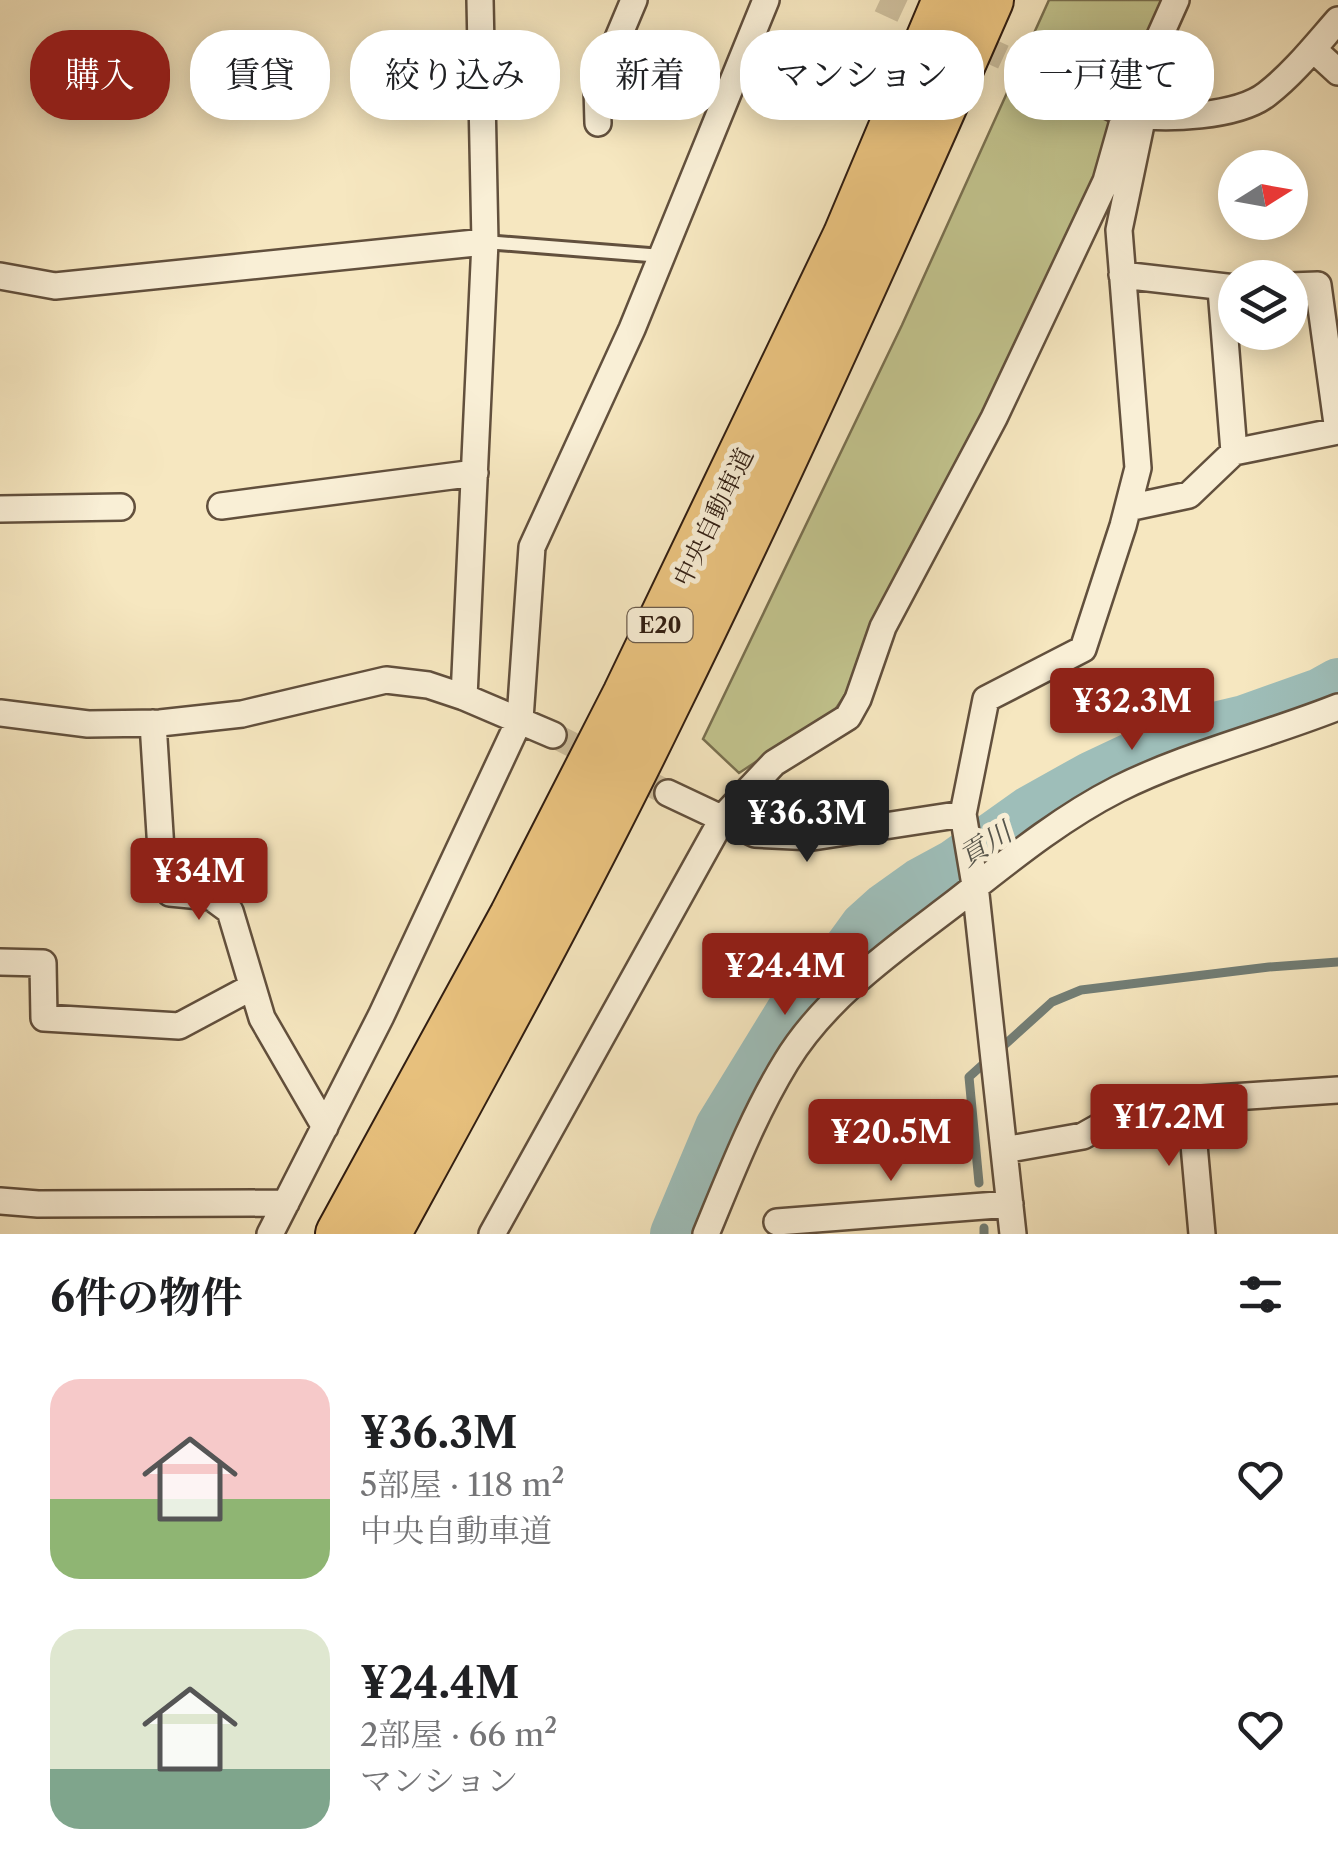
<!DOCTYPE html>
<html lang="ja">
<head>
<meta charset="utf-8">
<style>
  body { margin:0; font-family:"Libre Caslon Text","Noto Serif JP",serif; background:#f6f6f6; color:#202124; height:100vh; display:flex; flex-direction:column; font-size:38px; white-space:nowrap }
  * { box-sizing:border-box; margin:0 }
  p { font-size:32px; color:#757577 }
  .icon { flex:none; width:55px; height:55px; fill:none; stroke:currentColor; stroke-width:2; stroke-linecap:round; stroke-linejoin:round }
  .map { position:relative; height:1234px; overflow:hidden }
  .details { display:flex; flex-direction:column; background:#fff; flex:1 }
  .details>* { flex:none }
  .guide { position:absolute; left:30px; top:30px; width:1280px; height:90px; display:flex; gap:20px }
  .needle { width:65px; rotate:79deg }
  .controls { position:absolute; left:1218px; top:150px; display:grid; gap:20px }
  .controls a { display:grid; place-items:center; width:90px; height:90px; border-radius:50%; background:#fff; box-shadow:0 5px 25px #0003; font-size:50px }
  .price { position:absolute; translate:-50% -85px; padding:0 22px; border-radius:10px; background:#8f2418; color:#fff; font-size:32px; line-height:65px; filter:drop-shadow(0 2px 5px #0008) }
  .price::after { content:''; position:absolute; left:50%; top:60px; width:30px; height:22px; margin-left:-15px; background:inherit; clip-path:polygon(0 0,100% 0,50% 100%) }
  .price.current { background:#222; color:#fff }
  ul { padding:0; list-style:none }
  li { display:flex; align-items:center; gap:30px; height:250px; padding:0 50px }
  li span { display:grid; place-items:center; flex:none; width:280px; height:200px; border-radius:30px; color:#555 }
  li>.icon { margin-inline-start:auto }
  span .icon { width:120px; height:120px; fill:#fffc; stroke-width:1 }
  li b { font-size:42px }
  h2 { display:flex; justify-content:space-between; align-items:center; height:120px; padding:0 50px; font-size:42px }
  .tag { padding:0 35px; border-radius:40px; background:#fff; box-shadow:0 5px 25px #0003; font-size:35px; line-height:90px }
  .tag.current { background:#8f2418; color:#fff }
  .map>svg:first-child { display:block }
  .green { fill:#c2c48e; stroke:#797050; stroke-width:2.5 }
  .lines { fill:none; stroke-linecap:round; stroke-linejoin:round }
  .stream { stroke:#727e76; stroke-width:9 }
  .river { stroke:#9ebeb9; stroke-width:50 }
  .minor-tunnel { stroke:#cebf9d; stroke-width:25; stroke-dasharray:25 12; stroke-linecap:butt }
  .service-casing { stroke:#62503d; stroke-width:18 }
  .minor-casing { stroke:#62503d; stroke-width:30 }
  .motorway-casing { stroke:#301d11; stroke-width:52 }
  .service { stroke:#f9efd6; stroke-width:12 }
  .minor { stroke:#f9efd6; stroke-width:25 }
  .motorway { stroke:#ebc480; stroke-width:48 }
  .labels { text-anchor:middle; stroke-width:10; stroke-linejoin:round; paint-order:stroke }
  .shield { fill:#f9efd6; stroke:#6c5c4c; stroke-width:2.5 }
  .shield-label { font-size:22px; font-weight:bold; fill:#301d11 }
  .street-label { font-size:25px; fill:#301d11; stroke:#f9efd6 }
  .water-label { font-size:28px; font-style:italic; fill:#56554c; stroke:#f9efd6 }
</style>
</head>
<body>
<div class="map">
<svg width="1338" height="1234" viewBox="0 0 1338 1234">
  <rect width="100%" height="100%" fill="#f6e7c0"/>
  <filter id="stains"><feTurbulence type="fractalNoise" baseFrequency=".002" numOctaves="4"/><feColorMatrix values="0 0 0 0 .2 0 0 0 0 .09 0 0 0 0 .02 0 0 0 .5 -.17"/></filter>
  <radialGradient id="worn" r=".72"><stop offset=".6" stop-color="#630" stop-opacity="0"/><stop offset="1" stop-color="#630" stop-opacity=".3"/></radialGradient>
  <!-- green -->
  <path class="green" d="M1049,0h118l-50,108 -31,91 -230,479 -21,32 -96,63 -36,-34 199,-414z"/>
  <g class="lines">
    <!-- stream -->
    <path class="stream" d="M979,1183l-10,-106 83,-75 29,-12 188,-23 69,-5
      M984,1228v6"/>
    <!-- river -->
    <path class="river" d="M675,1234l45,-107 73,-119 48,-49 24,-33 20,-18 35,-25 35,-19 76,-54 61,-34 85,-40 67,-16 76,-27 18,-10"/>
    <!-- minor-tunnel -->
    <path class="minor-tunnel" d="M880,0l220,102
      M553,735l115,58"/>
    <!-- service casing -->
    <g class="service-casing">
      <path id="service" d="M485,242l177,14"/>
    </g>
    <!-- minor casing -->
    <g class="minor-casing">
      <path id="minor" d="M1313,49l25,23
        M1100,102c9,4 19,10 29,12 36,6 109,3 138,-20 27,-21 49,-49 71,-74
        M598,123l-1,-35 37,-88
        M1122,275l113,13
        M0,276l55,10 430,-44
        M1221,289l13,163
        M221,506l254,-33
        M1128,508l61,-13 45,-43 104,-21 -20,-146 -28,1
        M0,509l121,-2
        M464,697l21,-455 -5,-242
        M0,713l88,11 72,-1 82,-9 144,-34 42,5 36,12 89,38
        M153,723l10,159 7,11 41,4 19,14 32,107 63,109
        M668,793l87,41 58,3 150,-23
        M0,962l43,1 1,55 135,8 73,-39
        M1190,1100l12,134
        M1004,1150l79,-14 59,-33 196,-13
        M0,1201l38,3 248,-1
        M777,1222l233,-18
        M270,1234l111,-218 139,-297 12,-172 100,-218 134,-329
        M492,1234l232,-418 50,-53 74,-46 10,-18 25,-72 111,-209 112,-237 19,-67 51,-114
        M706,1234c24,-58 47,-118 80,-172 40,-66 110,-114 170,-160 51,-40 103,-83 162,-113 70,-35 147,-53 220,-82
        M1013,1234l-38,-349 -12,-71 23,-115 97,-50 40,-123 15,-58 -19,-238 24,-115"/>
    </g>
    <!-- motorway casing -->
    <g class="motorway-casing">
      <path id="motorway" d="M340,1234l174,-318 113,-221 220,-458 100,-237
        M386,1234c94,-172 189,-344 275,-521 116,-235 223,-473 328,-713"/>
    </g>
    <!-- service -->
    <use href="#service" class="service"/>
    <!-- minor -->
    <use href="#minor" class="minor"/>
    <!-- motorway -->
    <use href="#motorway" class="motorway"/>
  </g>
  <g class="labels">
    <!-- shield labels -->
    <rect class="shield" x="627.5" y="608" width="65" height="34" rx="8"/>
    <g class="shield-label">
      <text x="660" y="633">E20</text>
    </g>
    <!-- street labels -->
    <g class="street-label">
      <text transform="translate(713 517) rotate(-64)" y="9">中央自動車道</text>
    </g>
    <!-- water labels -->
    <g class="water-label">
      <text transform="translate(985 844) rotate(-32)" y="10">貢川</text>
    </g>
  </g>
  <rect width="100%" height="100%" filter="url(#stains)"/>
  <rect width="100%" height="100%" fill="url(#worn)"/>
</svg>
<div class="controls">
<a><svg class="needle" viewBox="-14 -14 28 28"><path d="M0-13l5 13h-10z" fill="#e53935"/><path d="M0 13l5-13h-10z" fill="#757577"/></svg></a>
<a><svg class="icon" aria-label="layers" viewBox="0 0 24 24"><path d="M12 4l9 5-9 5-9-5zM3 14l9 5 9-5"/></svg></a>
</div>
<b class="price" style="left:1132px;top:753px">¥32.3M</b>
<b class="price current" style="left:807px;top:865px">¥36.3M</b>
<b class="price" style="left:199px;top:923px">¥34M</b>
<b class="price" style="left:785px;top:1018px">¥24.4M</b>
<b class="price" style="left:1169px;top:1169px">¥17.2M</b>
<b class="price" style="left:891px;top:1184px">¥20.5M</b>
<div class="guide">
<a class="tag current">購入</a>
<a class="tag">賃貸</a>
<a class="tag">絞り込み</a>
<a class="tag">新着</a>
<a class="tag">マンション</a>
<a class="tag">一戸建て</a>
</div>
</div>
<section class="details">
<h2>6件の物件<svg class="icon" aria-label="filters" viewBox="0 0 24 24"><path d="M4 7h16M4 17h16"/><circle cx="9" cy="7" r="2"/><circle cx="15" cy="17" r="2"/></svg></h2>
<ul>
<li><span style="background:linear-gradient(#f6c9c9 60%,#8fb573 0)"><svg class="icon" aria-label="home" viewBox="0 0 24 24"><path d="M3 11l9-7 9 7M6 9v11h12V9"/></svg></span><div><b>¥36.3M</b><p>5部屋 · 118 m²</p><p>中央自動車道</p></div><svg class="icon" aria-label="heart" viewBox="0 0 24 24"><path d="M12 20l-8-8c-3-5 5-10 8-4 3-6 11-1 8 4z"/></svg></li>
<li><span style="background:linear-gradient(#dfe7d0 70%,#7fa58c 0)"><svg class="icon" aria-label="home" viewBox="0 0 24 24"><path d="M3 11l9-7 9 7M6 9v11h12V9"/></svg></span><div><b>¥24.4M</b><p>2部屋 · 66 m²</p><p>マンション</p></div><svg class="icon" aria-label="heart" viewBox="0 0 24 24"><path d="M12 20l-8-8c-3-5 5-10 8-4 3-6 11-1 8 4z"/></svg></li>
</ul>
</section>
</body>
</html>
